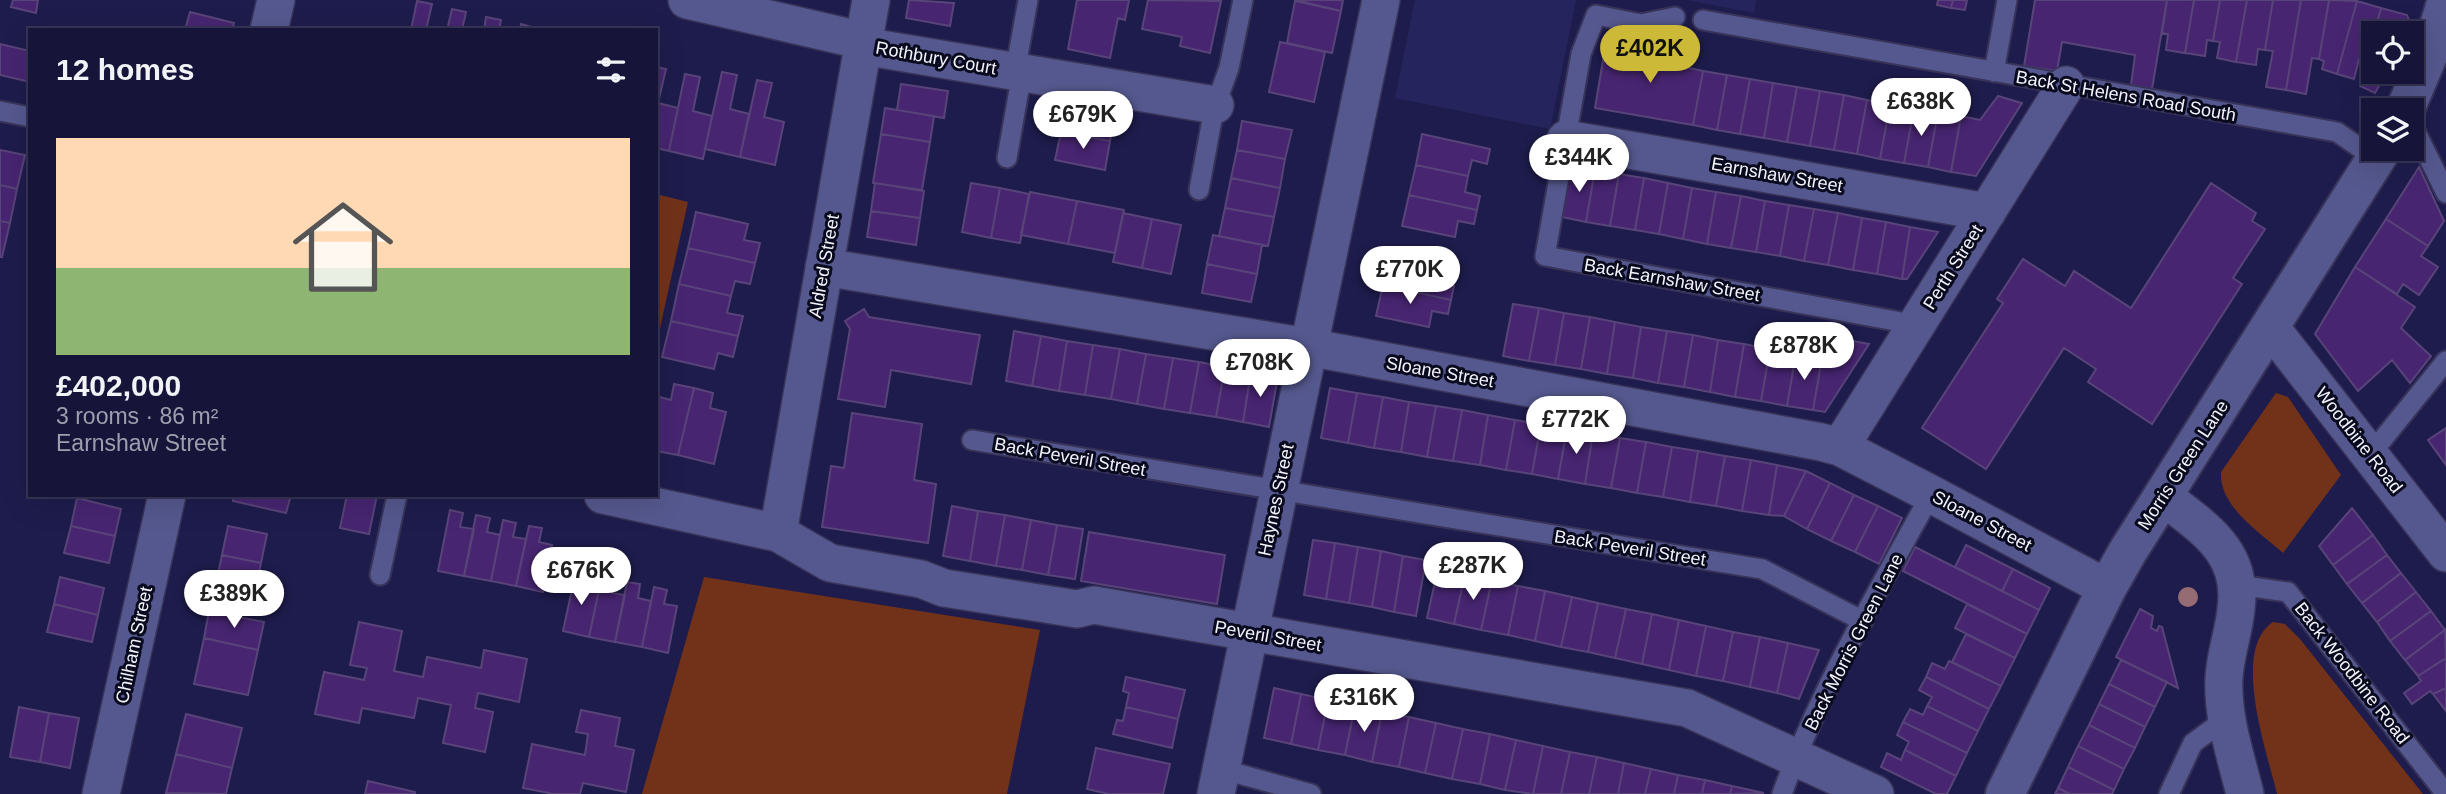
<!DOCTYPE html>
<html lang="en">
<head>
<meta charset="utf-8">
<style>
  body { margin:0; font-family:Helvetica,sans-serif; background:#1f1e41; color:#f1f3f6; height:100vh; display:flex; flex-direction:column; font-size:26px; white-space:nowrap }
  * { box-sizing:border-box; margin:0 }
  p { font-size:23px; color:#9e9fae }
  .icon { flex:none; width:38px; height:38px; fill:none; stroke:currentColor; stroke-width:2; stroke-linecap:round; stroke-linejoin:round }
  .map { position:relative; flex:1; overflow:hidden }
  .drawer { position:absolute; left:28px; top:28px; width:630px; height:469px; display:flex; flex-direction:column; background:#161539; border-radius:0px; box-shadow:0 7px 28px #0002,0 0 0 2px #353453 }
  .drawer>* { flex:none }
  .controls { position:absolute; left:2361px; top:21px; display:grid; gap:14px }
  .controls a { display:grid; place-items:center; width:63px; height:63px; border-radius:0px; background:#161539; box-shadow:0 7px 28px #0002,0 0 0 2px #353453; font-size:35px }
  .price { position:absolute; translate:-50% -60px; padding:0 16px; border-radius:24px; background:#fff; color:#222; font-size:23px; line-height:46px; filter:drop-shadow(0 2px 4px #0008) }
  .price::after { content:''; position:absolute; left:50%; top:42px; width:21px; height:16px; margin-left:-10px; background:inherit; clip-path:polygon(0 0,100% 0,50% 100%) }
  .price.active { background:#ccb938; color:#111 }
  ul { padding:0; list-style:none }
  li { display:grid; align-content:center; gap:14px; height:371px; padding:0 28px }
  li span { display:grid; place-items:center; height:217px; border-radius:0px; color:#555 }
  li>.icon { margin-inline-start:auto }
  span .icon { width:126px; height:126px; fill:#fffc; stroke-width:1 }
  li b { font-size:30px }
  h2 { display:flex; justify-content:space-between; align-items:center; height:84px; padding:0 28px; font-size:30px }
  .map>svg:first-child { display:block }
  .built { fill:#26245c }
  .green { fill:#72321a }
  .building { fill:#472571; stroke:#584478; stroke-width:2 }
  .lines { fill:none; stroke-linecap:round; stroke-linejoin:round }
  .service-casing { stroke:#383359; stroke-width:23 }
  .minor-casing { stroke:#383359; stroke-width:40 }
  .tertiary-casing { stroke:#383359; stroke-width:42 }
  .service { stroke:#55588e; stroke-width:19 }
  .minor { stroke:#55588e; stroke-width:37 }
  .tertiary { stroke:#55588e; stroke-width:38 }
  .tree { fill:#956c73 }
  .labels { text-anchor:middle; stroke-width:6; stroke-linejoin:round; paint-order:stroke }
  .street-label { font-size:18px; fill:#f2f3fa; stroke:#0a0a1f }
</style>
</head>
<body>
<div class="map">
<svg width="2446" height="794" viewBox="0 0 2446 794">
  <rect width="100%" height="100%" fill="#1e1c4c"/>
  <!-- built -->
  <path class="built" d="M1415,0h161l-26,129 -155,-31z
    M1687,0h69l-2,13z"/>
  <!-- green -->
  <path class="green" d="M656,194l32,8 -32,144z
    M2276,393l12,4 53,78 -58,78c-23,-21 -64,-46 -62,-81z
    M704,577l336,53 -33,164h-365z
    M2273,622l12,2 15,15 123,155h-146c-9,-39 -47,-144 -4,-172z"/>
  <!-- building -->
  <path class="building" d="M13,0h25l-2,13 -25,-6z
    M909,0l45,3 -4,23 -44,-8z
    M1077,0h52l-4,20 -7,-2 -8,40 -42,-9z
    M1148,0l73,1 -11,52 -30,-7 2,-9 -40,-8z
    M1295,0h48l-2,11z
    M1938,0h15l-2,8 -14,-3z
    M1953,0h14l-2,10 -14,-2z
    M2035,0h132l-15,89 -21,-4 4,-30 -73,-13 -5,29 -33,-5z
    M2167,0h27l-9,53 -19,-3 2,-16 -6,-1z
    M2194,0h26l-7,41 -6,-1 -2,16 -20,-3z
    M2220,0h27l-11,62 -19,-4 3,-16 -7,-1z
    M2247,0h26l-8,50 -7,-1 -2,16 -20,-3z
    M2273,0h28l-15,90 -20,-3 7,-36 -8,-1z
    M2301,0h28l-10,59 -7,-1 -6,36 -20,-4z
    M2329,0l28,1 -20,73 -15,-5 2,-8 -5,-2z
    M417,1l15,3 -6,26h-15z
    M1295,1l46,10 -9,42 -45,-10z
    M2357,1l24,7 -14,54 -8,-3 -5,20 -17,-5z
    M2381,8l26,7 4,10 -4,8h-33z
    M452,9l14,3 -4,18h-15z
    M190,12l44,11 -2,7h-47z
    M486,17l15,3 -2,10h-15z
    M521,24l14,4v2h-15z
    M1625,35l15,3 -4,22 31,6 4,-25 18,3 -4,23 18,4 -10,54 -98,-17 9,-54 17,3z
    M2373,38v34h14l-12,21 -15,-7z
    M1280,42l45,10 -11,50 -45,-10z
    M0,44l30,7v31l-30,-7z
    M656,67l10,2 -8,34 20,5 -9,43 -13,-3z
    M1703,71l24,4 -10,55 -24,-5z
    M722,72l15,3 -7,34 19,5 -9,43 -35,-8z
    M685,74l15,3 -7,34 19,5 -9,43 -34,-8z
    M1727,75l23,4 -10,55 -23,-4z
    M1750,79l23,4 -9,55 -24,-4z
    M757,80l15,3 -8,34 20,5 -9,43 -35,-8z
    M1773,83l24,4 -10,55 -23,-4z
    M901,84l47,7 -4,27 -47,-8z
    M1797,87l23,4 -10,55 -23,-4z
    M1820,91l24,4 -10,55 -24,-4z
    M1844,95l23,5 -10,54 -23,-4z
    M1998,96l24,7 -46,73 -25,-4 10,-56 19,4z
    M1867,100l23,4 -10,55 -23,-5z
    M1067,102l49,10 -6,29 -49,-9z
    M1890,104l24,5 -10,54 -24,-4z
    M885,108l49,8 -4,26 -49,-8z
    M1914,109l24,3 -10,55 -24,-4z
    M1938,112l23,4 -10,56 -23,-5z
    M1242,121l50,9 -7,29 -48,-9z
    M1061,132l49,9 -5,29 -50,-10z
    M881,134l49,8 -8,48 -49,-7z
    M1422,134l68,15 -3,15 -15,-4 -4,16 -52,-11z
    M0,150l25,5 -8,34 -17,-4z
    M1237,150l48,9 -5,29 -49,-10z
    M1416,165l52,11 -3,16 15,4 -3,14 -68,-15z
    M1571,166l24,4 -9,52 -24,-5z
    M2419,167l25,54 -16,25 -42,-27z
    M1595,170l24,4 -9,52 -24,-4z
    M1619,174l25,4 -9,52 -25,-4z
    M1231,178l49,10 -6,29 -49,-9z
    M1644,178l24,5 -9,51 -24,-4z
    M875,183l49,8 -4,27 -49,-7z
    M971,183l29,5 -9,50 -29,-6z
    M1668,183l24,5 -9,51 -24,-5z
    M2211,183l45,30 -4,8 13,8 -32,49 9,6 -90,140 -64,-42 8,-13 -32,-21 -78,121 -64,-41 81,-125 -6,-4 26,-40 42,27 9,-15 57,37z
    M0,185l17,4 -7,34 -10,-2z
    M1000,188l29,6 -9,49 -29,-5z
    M1692,188l24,4 -9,52 -24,-5z
    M1030,192l47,9 -9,43 -47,-9z
    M1716,192l25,4 -10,52 -24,-4z
    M1409,195l68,15 -3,14 -16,-3 -3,16 -53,-11z
    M1741,196l24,5 -9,51 -25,-4z
    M1077,201l47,9 -9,43 -47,-9z
    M1765,201l24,4 -9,51 -24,-4z
    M1789,205l25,4 -10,52 -24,-5z
    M1225,208l49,9 -6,29 -49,-10z
    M1814,209l24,4 -10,52 -24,-4z
    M871,211l49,7 -4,27 -49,-8z
    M696,212l52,12 -4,16 16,3 -5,20 -67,-15z
    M1123,213l29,6 -10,49 -29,-6z
    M1838,213l24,5 -9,52 -25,-5z
    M1862,218l24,4 -9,52 -24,-4z
    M1152,219l29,6 -10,49 -29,-6z
    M2386,219l42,27 -7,10 17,11 -19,28 -16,-11 -6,10 -42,-27z
    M0,221l10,2 -8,34h-2z
    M1886,222l24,5 -8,52 -25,-5z
    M1910,227l28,5 -31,47h-5z
    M1213,235l49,10 -5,29 -50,-10z
    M688,248l67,15 -5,21 -15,-3 -4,15 -52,-12z
    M1390,255l52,12 -3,16 15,3 -3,14 -68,-15z
    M1207,264l50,10 -6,28 -49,-9z
    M2355,267l60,40 -14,21 30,28 -21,27 -18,-23 -34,31 -43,-57z
    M679,284l52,12 -4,17 16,3 -5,20 -67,-15z
    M1383,285l68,15 -3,14 -16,-3 -3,16 -53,-11z
    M1513,304l26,4 -10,53 -26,-5z
    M1539,308l25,5 -9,52 -26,-4z
    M864,309l5,8 111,18 -9,49 -80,-14 -6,37 -47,-8 12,-70 -5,-8z
    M1564,313l26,4 -9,52 -26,-4z
    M1590,317l25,5 -8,52 -26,-5z
    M671,321l67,15 -5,21 -15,-4 -4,16 -52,-12z
    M1615,322l26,5 -8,51 -26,-4z
    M1641,327l26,4 -9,52 -25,-5z
    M1014,331l27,5 -9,50 -26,-5z
    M1667,331l26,4 -9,52 -26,-4z
    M1693,335l25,5 -8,52 -26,-5z
    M1041,336l26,5 -8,50 -27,-5z
    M1842,339l27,5 -44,68 -12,-2 9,-52 18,3z
    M1718,340l26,4 -9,53 -25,-5z
    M1067,341l26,4 -8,50 -26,-4z
    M1744,344l26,5 -9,52 -26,-4z
    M1093,345l27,4 -9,50 -26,-4z
    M1120,349l26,5 -9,50 -26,-5z
    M1770,349l26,4 -9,53 -26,-5z
    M1796,353l26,5 -9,52 -26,-4z
    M1146,354l27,4 -9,51 -27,-5z
    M1173,358l26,4 -9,51 -26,-4z
    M1199,362l26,5 -9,50 -26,-4z
    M1225,367l26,5 -8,50 -27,-5z
    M1251,372l27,4 -9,51 -26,-5z
    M674,384l20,4 -16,67 -22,-4v-55l15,4z
    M694,388l19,5 -3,15 16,4 -12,52 -36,-9z
    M1330,388l27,5 -9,50 -27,-5z
    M1357,393l26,4 -9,51 -26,-5z
    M1383,397l26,5 -8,50 -27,-4z
    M1409,402l27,4 -9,51 -26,-5z
    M1436,406l26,4 -9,51 -26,-4z
    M1462,410l26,5 -8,50 -27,-4z
    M852,413l70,11 -8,56 22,4 -8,59 -106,-16 9,-61 13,2z
    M1488,415l27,5 -9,50 -26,-5z
    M1515,420l26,4 -9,50 -26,-4z
    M1541,424l26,5 -9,50 -26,-5z
    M2446,428v37l-18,-25z
    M1567,429l26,4 -8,51 -27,-5z
    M1593,433l27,5 -9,50 -26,-4z
    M1620,438l26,4 -9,51 -26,-5z
    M1646,442l26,5 -9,50 -26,-4z
    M1672,447l26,4 -8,51 -27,-5z
    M1698,451l27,5 -9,50 -26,-4z
    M1725,456l26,4 -9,51 -26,-5z
    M1751,460l26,5 -8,50 -27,-4z
    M1777,465l29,6 -22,45 -15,-1z
    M1806,471l24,12 -23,46 -23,-13z
    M1830,483l24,12 -23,46 -24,-12z
    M234,495h57l-5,18 -53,-12z
    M347,495h30l-8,39 -29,-6z
    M1854,495l24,11 -23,46 -24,-11z
    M77,498l44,11 -6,27 -44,-10z
    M952,506l26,5 -8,50 -27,-5z
    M1878,506l24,12 -23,46 -24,-12z
    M2352,508l21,27 -40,30 -14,-19z
    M450,510l13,3 -3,14 14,2 -10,47 -26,-5z
    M978,511l27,4 -9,51 -26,-5z
    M476,515l14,3 -3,14 13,3 -9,46 -27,-5z
    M1005,515l26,5 -9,50 -26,-4z
    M503,520l13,3 -3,14 13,2 -10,47 -25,-5z
    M1031,520l26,5 -9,50 -26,-5z
    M1057,525l26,4 -8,50 -27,-4z
    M71,526l44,10 -6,27 -45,-10z
    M228,526l39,8 -6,29 -39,-8z
    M529,526l13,2 -3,14 13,3 -9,47 -27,-6z
    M1089,532l136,23 -8,49 -136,-23z
    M2373,535l14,20 -40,29 -14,-19z
    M1313,540l22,3 -9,56 -22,-4z
    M1335,543l23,4 -9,56 -23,-4z
    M1966,545l47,24 -11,22 -47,-24z
    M1358,547l23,4 -9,56 -23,-4z
    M1915,547l124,63 -12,24 -124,-63z
    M1381,551l22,5 -9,56 -22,-5z
    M222,555l39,8 -6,30 -39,-9z
    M2387,555l14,18 -39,30 -15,-19z
    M1403,556l23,4 -10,56 -22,-4z
    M1438,568l27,6 -11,50 -27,-6z
    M2013,569l37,19 -11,22 -37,-19z
    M576,571l12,3 -3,14 14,2 -10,47 -26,-6z
    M2401,573l15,19 -39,30 -15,-19z
    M1465,574l27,6 -11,50 -27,-6z
    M602,576l12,3 -2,14 13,2 -10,47 -26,-5z
    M60,577l44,11 -6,27 -44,-11z
    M1492,580l26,6 -10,49 -27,-5z
    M627,582l13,2 -2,14 13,3 -9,46 -27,-5z
    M1518,586l27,5 -10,50 -27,-6z
    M654,587l13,3 -3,14 13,2 -9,47 -26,-6z
    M1545,591l27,6 -11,50 -26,-6z
    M2416,592l15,19 -41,30 -13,-19z
    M1572,597l26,6 -10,49 -27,-5z
    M1598,603l28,6 -11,49 -27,-6z
    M54,604l44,11 -6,27 -45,-10z
    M1967,604l60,30 -12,24 -60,-30z
    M1626,609l26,5 -10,50 -27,-6z
    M2140,609l13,7 -2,12 6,3 2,-5 3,1 16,61 -62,-31z
    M209,611l55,11 -6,28 -54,-12z
    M2431,611l14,19 -40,30 -15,-19z
    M1652,614l27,6 -10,50 -27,-6z
    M1679,620l27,6 -10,50 -27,-6z
    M359,622l43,9 -8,40 29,6 4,-20 54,11 3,-18 43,9 -8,43 -41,-9 -3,15 18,4 -8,40 -42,-9 8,-38 -33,-7 -4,20 -52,-10 -3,15 -44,-9 9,-42 40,8 3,-12 -17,-3z
    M1706,626l27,6 -10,49 -27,-5z
    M2445,630l1,28 -28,18 -13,-16z
    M1733,632l27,5 -10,50 -27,-6z
    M1966,634l49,24 -14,28 -49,-24z
    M1760,637l28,6 -11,50 -27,-6z
    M204,638l54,12 -10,45 -54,-11z
    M1788,643l31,7 -20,49 -22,-6z
    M2446,658v30l-13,6 -3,-3 -18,13 -8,-11 17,-12 -3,-5z
    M2121,660l46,22 -12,25 -46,-23z
    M1949,661l52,25 -12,23 -63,-32 6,-14 13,6z
    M1126,677l59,13 -7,29 -52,-12 3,-14 -6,-2z
    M1926,677l63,32 -11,22 -51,-25 5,-9 -13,-7z
    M2109,684l46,23 -10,20 -46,-23z
    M1274,688l27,6 -10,50 -27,-6z
    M2446,688v23l-13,-17z
    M1301,694l27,6 -10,50 -27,-6z
    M1328,700l27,6 -10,49 -27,-5z
    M2099,704l46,23 -10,21 -46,-23z
    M1355,706l27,6 -10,50 -27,-7z
    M1927,706l51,25 -11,22 -64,-31 7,-13 13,6z
    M19,707l30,6 -9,49 -30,-5z
    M1126,707l52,12 -6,29 -59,-14 4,-14 6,1z
    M581,710l39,8 -5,28 19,4 -8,42 -43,-9 -3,11h-26l-31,-6 9,-44 53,11 3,-21 -12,-2z
    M1382,712l27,5 -10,50 -27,-5z
    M49,713l30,5 -9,50 -30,-6z
    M186,714l56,14 -10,40 -56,-14z
    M1409,717l27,6 -11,50 -26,-6z
    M1903,722l64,31 -11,23 -51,-26 4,-8 -12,-7z
    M1436,723l27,6 -11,50 -27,-6z
    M2089,725l46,23 -11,21 -46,-23z
    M1463,729l27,5 -10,50 -28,-5z
    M1490,734l26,6 -11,50 -25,-6z
    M1516,740l27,6 -10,48 -28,-4z
    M1543,746l27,6 -9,42h-28z
    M2078,746l46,23 -10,21 -46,-23z
    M1096,748l74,16 -7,30h-54l-22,-5z
    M1905,750l51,26 -9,18h-11l-55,-27 6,-14 14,7z
    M1570,752l27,5 -8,37h-28z
    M176,754l56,14 -6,26 -60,-1z
    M1597,757l27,6 -6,31h-29z
    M1624,763l27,6 -6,25h-27z
    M2068,767l46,23 -2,4h-42l-12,-6z
    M1651,769l27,6 -4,19h-29z
    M1678,775l27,5 -3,14h-28z
    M1705,780l27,6 -2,8h-28z
    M368,781l47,11v2h-50z
    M1732,786l32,7 -34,1z
    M2058,788l12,6h-15z"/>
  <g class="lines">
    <!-- service casing -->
    <g class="service-casing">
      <path id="service" d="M1675,17l-34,7 -45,-9 -15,39 -36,202 372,69
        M1703,20l634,112 39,27
        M1015,72l13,-72
        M1994,72l13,-72
        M0,111l30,6
        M2412,124l34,69
        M1007,158l15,-85
        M1199,190l15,-81 15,-41 14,-68
        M972,440l790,129 101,52
        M2370,455l76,-94
        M380,575l17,-80
        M2238,585l50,7 158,202
        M1221,769l90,25
        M1782,794c38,-105 96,-203 149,-300
        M2169,794l24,-51 34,-25"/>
    </g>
    <!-- minor casing -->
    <g class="minor-casing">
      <path id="minor" d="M687,0l177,41
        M269,30l7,-30
        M863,46l352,59
        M1566,139l421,73
        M824,267l484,80 513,95 19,5 91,47 176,94
        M2271,328l175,225
        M1840,447l226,-362
        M603,495l175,38 52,30 91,16 23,9 133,21 17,-4 593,103 188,86
        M2163,496c40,32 81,55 73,113 -2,23 -11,46 -12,69 -2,39 12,79 21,116
        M778,533l93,-533
        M101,794l66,-299
        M1216,794l165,-794"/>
    </g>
    <!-- tertiary casing -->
    <g class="tertiary-casing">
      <path id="tertiary" d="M2405,110l30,-71 11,-36
        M2005,794l102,-206 21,-37 254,-402"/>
    </g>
    <!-- service -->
    <use href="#service" class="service"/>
    <!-- minor -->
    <use href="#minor" class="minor"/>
    <!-- tertiary -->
    <use href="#tertiary" class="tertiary"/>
  </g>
  <!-- trees -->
  <circle class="tree" cx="2188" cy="597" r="10"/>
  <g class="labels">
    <!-- street labels -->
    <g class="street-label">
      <text transform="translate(936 58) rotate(10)" y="6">Rothbury Court</text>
      <text transform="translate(2126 96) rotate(10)" y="6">Back St Helens Road South</text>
      <text transform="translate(1777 175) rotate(10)" y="6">Earnshaw Street</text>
      <text transform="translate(824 266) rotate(-80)" y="6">Aldred Street</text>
      <text transform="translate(1953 267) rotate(-58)" y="6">Perth Street</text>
      <text transform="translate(1672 280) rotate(10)" y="6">Back Earnshaw Street</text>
      <text transform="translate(1440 372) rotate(10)" y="6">Sloane Street</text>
      <text transform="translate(2359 440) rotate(52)" y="6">Woodbine Road</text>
      <text transform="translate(1070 457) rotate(10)" y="6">Back Peveril Street</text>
      <text transform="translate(2183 465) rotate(-57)" y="6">Morris Green Lane</text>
      <text transform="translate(1276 500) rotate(-78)" y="6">Haynes Street</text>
      <text transform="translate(1982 521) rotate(28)" y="6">Sloane Street</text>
      <text transform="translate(1630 548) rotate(9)" y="6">Back Peveril Street</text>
      <text transform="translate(1268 636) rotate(10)" y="6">Peveril Street</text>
      <text transform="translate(1854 642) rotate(-63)" y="6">Back Morris Green Lane</text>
      <text transform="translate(134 645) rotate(-78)" y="6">Chilham Street</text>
      <text transform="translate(2352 673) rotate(52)" y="6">Back Woodbine Road</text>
    </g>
  </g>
</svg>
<div class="controls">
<a><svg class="icon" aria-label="locate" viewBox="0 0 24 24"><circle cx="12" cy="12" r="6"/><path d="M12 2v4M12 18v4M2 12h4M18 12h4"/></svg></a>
<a><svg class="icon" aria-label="layers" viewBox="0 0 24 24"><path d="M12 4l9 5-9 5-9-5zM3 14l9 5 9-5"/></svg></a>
</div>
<b class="price active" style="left:1650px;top:85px">£402K</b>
<b class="price" style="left:1921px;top:138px">£638K</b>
<b class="price" style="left:1083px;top:151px">£679K</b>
<b class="price" style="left:1579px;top:194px">£344K</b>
<b class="price" style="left:1410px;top:306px">£770K</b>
<b class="price" style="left:1804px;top:382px">£878K</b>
<b class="price" style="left:1260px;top:399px">£708K</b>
<b class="price" style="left:1576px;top:456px">£772K</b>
<b class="price" style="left:1473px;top:602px">£287K</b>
<b class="price" style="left:581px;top:607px">£676K</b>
<b class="price" style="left:234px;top:630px">£389K</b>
<b class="price" style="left:1364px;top:734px">£316K</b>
<section class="drawer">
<h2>12 homes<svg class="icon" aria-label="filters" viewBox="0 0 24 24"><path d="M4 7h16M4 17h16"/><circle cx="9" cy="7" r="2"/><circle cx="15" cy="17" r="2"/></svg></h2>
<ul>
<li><span style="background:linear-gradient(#ffd9b3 60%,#8fb573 0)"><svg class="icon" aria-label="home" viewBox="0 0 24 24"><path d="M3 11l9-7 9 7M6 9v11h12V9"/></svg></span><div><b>£402,000</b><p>3 rooms · 86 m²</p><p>Earnshaw Street</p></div></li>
</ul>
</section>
</div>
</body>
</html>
